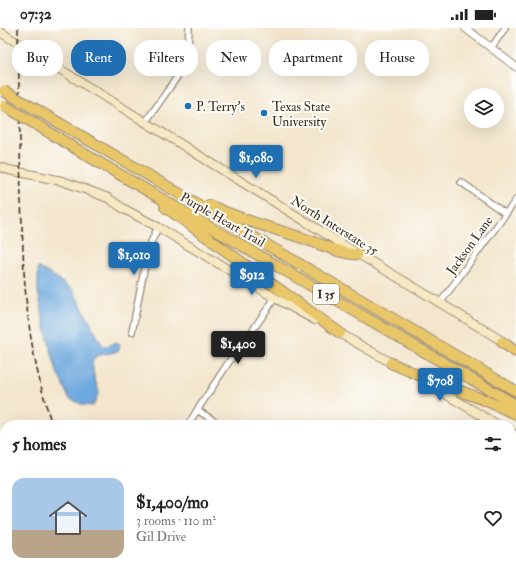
<!DOCTYPE html>
<html lang="en">
<head>
<meta charset="utf-8">
<style>
  body { margin:0; font-family:"IM FELL Double Pica",serif; background:#f2f2f2; color:#222; height:100vh; display:flex; flex-direction:column; font-size:15px; white-space:nowrap }
  * { box-sizing:border-box; margin:0 }
  p { font-size:13px; color:#767676 }
  .icon { flex:none; width:22px; height:22px; fill:none; stroke:currentColor; stroke-width:2; stroke-linecap:round; stroke-linejoin:round }
  .map { position:relative; flex:1; overflow:hidden }
  .drawer { position:absolute; left:0px; top:392px; width:516px; height:156px; display:flex; flex-direction:column; background:#fff; border-radius:16px 16px 0 0; box-shadow:0 4px 16px #0002 }
  .drawer>* { flex:none }
  .top-card { position:absolute; left:12px; top:12px; width:492px; height:36px; display:flex; gap:8px }
  .fabs { position:absolute; left:464px; top:60px; display:grid; gap:8px }
  .fabs a { display:grid; place-items:center; width:40px; height:40px; border-radius:50%; background:#fff; box-shadow:0 4px 16px #0002; font-size:20px }
  .price { position:absolute; translate:-50% -34px; padding:0 9px; border-radius:4px; background:#1f6fb2; color:#fff; font-size:13px; line-height:26px; filter:drop-shadow(0 1px 2px #0008) }
  .price::after { content:''; position:absolute; left:50%; top:24px; width:12px; height:9px; margin-left:-6px; background:inherit; clip-path:polygon(0 0,100% 0,50% 100%) }
  .price.selected { background:#222; color:#fff }
  ul { padding:0; list-style:none }
  li { display:flex; align-items:center; gap:12px; height:100px; padding:0 12px }
  li+li { border-top:1px solid #e0e0e0 }
  li span { display:grid; place-items:center; flex:none; width:112px; height:80px; border-radius:12px; color:#555 }
  li>.icon { margin-inline-start:auto }
  span .icon { width:48px; height:48px; fill:#fffc; stroke-width:1 }
  li b { font-size:17px }
  h2 { display:flex; justify-content:space-between; align-items:center; height:48px; padding:0 12px; font-size:17px }
  .chip { padding:0 14px; border-radius:16px; background:#fff; box-shadow:0 4px 16px #0002; font-size:14px; line-height:36px }
  .chip.selected { background:#1f6fb2; color:#fff }
  .status { display:flex; justify-content:space-between; align-items:center; height:28px; padding:0 20px; background:#fff; direction:ltr }
  .status svg { height:11px; fill:currentColor }
  .map>svg:first-child { display:block }
  .water { fill:#6ea9df; stroke:#546a7e }
  .lines { fill:none; stroke-linecap:round; stroke-linejoin:round }
  .minor-casing { stroke:#978876; stroke-width:8 }
  .tertiary-casing { stroke:#978876; stroke-width:9 }
  .secondary-casing { stroke:#978876; stroke-width:10 }
  .motorway-casing { stroke:#978876; stroke-width:12 }
  .minor { stroke:#fff; stroke-width:5.5 }
  .tertiary { stroke:#fff; stroke-width:7 }
  .secondary { stroke:#f6e9c3; stroke-width:8 }
  .motorway { stroke:#e9c769; stroke-width:10 }
  .rail { stroke:#3b2a1e; stroke-width:1.5; stroke-dasharray:6 3; stroke-linecap:butt }
  .motorway-bridge-casing { stroke:#978876; stroke-width:12; stroke-linecap:butt }
  .motorway-bridge { stroke:#e9c769; stroke-width:10 }
  .poi-dot { fill:#1f6fb2; stroke:#fdfcf7; stroke-width:1.5 }
  .labels { text-anchor:middle; stroke-width:4; stroke-linejoin:round; paint-order:stroke }
  .shield { fill:#fdfcf7; stroke:#75695f; stroke-width:1 }
  .shield-label { font-size:12px; font-weight:bold; fill:#3b2a1e }
  .poi-label { font-size:13px; fill:#3b2a1e; stroke:#fdfcf7; text-anchor:start }
  .street-label { font-size:13px; fill:#3b2a1e; stroke:#fdfcf7 }
</style>
</head>
<body>
<div class="status"><b>07:32</b><svg viewBox="0 0 49 12"><path d="M0 12V9h3v3zM5 12V6h3v6zM10 12V3h3v9zM15 12V0h3v12zM26 1h20v11H26zM47 4h2v5h-2z"/></svg></div>
<div class="map">
<svg width="516" height="548" viewBox="0 0 516 548">
  <rect width="100%" height="100%" fill="#fdfcf7"/>
  <filter id="ink" filterUnits="userSpaceOnUse"><feTurbulence type="fractalNoise" baseFrequency=".025" numOctaves="2"/><feDisplacementMap in="SourceGraphic" scale="8" xChannelSelector="R" yChannelSelector="G"/><feConvolveMatrix kernelMatrix="1 2 1 2 8 2 1 2 1" color-interpolation-filters="sRGB"/></filter>
  <filter id="wash" filterUnits="userSpaceOnUse"><feTurbulence type="fractalNoise" baseFrequency=".012" numOctaves="4" result="noise"/><feDisplacementMap in="SourceGraphic" scale="16" xChannelSelector="R" yChannelSelector="G"/><feGaussianBlur stdDeviation="0.9" result="paint"/><feColorMatrix in="noise" values="0 0 0 0 0 0 0 0 0 0 0 0 0 0 0 0 0 1.4 0 .05"/><feComposite in="paint" operator="in"/></filter>
  <g filter="url(#wash)">
    <rect width="100%" height="100%" fill="#f3e6cd"/>
    <!-- water -->
    <path class="water" d="M38,239l15,9 20,14 28,53 4,4 11,-5 4,2 -1,6c-5,3 -16,4 -23,6l-4,6 2,14 5,16 -6,14 -10,-1 -14,-7 -12,-26 -11,-40 -8,-40z"/>
  </g>
  <g filter="url(#ink)">
    <g class="lines">
      <!-- minor casing -->
      <g class="minor-casing">
        <path id="minor" d="M491,20l14,-20
          M145,95l32,-46 5,-10 6,-19 1,-20
          M461,154l45,32
          M440,275l76,-103
          M132,304l16,-83 10,-22
          M197,382l24,15
          M188,397l8,-13 44,-67 10,-11 25,-36
          M479,397l6,-8
          M398,548l1,-5"/>
      </g>
      <!-- tertiary casing -->
      <g class="tertiary-casing">
        <path id="tertiary" d="M465,0l51,39"/>
      </g>
      <!-- secondary casing -->
      <g class="secondary-casing">
        <path id="secondary" d="M0,4l358,222 61,36 88,54
          M0,139l9,3 53,11 28,10 18,7 16,11 34,18 117,71 40,22
          M334,302l61,35
          M423,353l75,44
          M511,405l5,2"/>
      </g>
      <!-- motorway casing -->
      <g class="motorway-casing">
        <path id="motorway" d="M37,82l479,281
          M37,97l51,31 428,249
          M209,177c31,15 64,23 96,34 13,4 41,17 53,15
          M165,179l175,126
          M502,314l14,10
          M391,335l39,17 52,19 34,15"/>
      </g>
      <!-- minor -->
      <use href="#minor" class="minor"/>
      <!-- tertiary -->
      <use href="#tertiary" class="tertiary"/>
      <!-- secondary -->
      <use href="#secondary" class="secondary"/>
      <!-- motorway -->
      <use href="#motorway" class="motorway"/>
      <!-- rail -->
      <path class="rail" d="M18,0c1,58 2,115 3,173 2,38 2,77 7,115 4,37 13,73 24,109
        M100,543l1,5"/>
      <!-- motorway-bridge casing -->
      <g class="motorway-bridge-casing">
        <path id="motorway-bridge" d="M4,63l33,19
          M5,78l32,19"/>
      </g>
      <!-- motorway-bridge -->
      <use href="#motorway-bridge" class="motorway-bridge"/>
    </g>
  </g>
  <!-- markers -->
  <g class="poi-dot">
    <circle cx="188" cy="78" r="4"/>
    <circle cx="264" cy="85" r="4"/>
  </g>
  <g class="labels">
    <!-- shield labels -->
    <rect class="shield" x="313" y="256" width="26" height="20" rx="3"/>
    <g class="shield-label">
      <text x="326" y="270">I 35</text>
    </g>
    <!-- poi labels -->
    <g class="poi-label">
      <text x="196" y="83">P. Terry's</text>
      <text x="272" y="83">Texas State<tspan x="272" dy="15">University</tspan></text>
    </g>
    <!-- street labels -->
    <g class="street-label">
      <text transform="translate(223 191) rotate(30)" y="5">Purple Heart Trail</text>
      <text transform="translate(335 197) rotate(32)" y="5">North Interstate 35</text>
      <text transform="translate(469 217) rotate(-54)" y="5">Jackson Lane</text>
    </g>
  </g>
</svg>
<div class="fabs">
<a><svg class="icon" aria-label="layers" viewBox="0 0 24 24"><path d="M12 4l9 5-9 5-9-5zM3 14l9 5 9-5"/></svg></a>
</div>
<b class="price" style="left:256px;top:151px">$1,080</b>
<b class="price" style="left:134px;top:248px">$1,010</b>
<b class="price" style="left:252px;top:268px">$912</b>
<b class="price selected" style="left:238px;top:337px">$1,400</b>
<b class="price" style="left:440px;top:374px">$708</b>
<div class="top-card">
<a class="chip">Buy</a>
<a class="chip selected">Rent</a>
<a class="chip">Filters</a>
<a class="chip">New</a>
<a class="chip">Apartment</a>
<a class="chip">House</a>
</div>
<section class="drawer">
<h2>5 homes<svg class="icon" aria-label="filters" viewBox="0 0 24 24"><path d="M4 7h16M4 17h16"/><circle cx="9" cy="7" r="2"/><circle cx="15" cy="17" r="2"/></svg></h2>
<ul>
<li><span style="background:linear-gradient(#a9c7e8 65%,#b9a48a 0)"><svg class="icon" aria-label="home" viewBox="0 0 24 24"><path d="M3 11l9-7 9 7M6 9v11h12V9"/></svg></span><div><b>$1,400/mo</b><p>3 rooms · 110 m²</p><p>Gil Drive</p></div><svg class="icon" aria-label="heart" viewBox="0 0 24 24"><path d="M12 20l-8-8c-3-5 5-10 8-4 3-6 11-1 8 4z"/></svg></li>
</ul>
</section>
</div>
</body>
</html>
